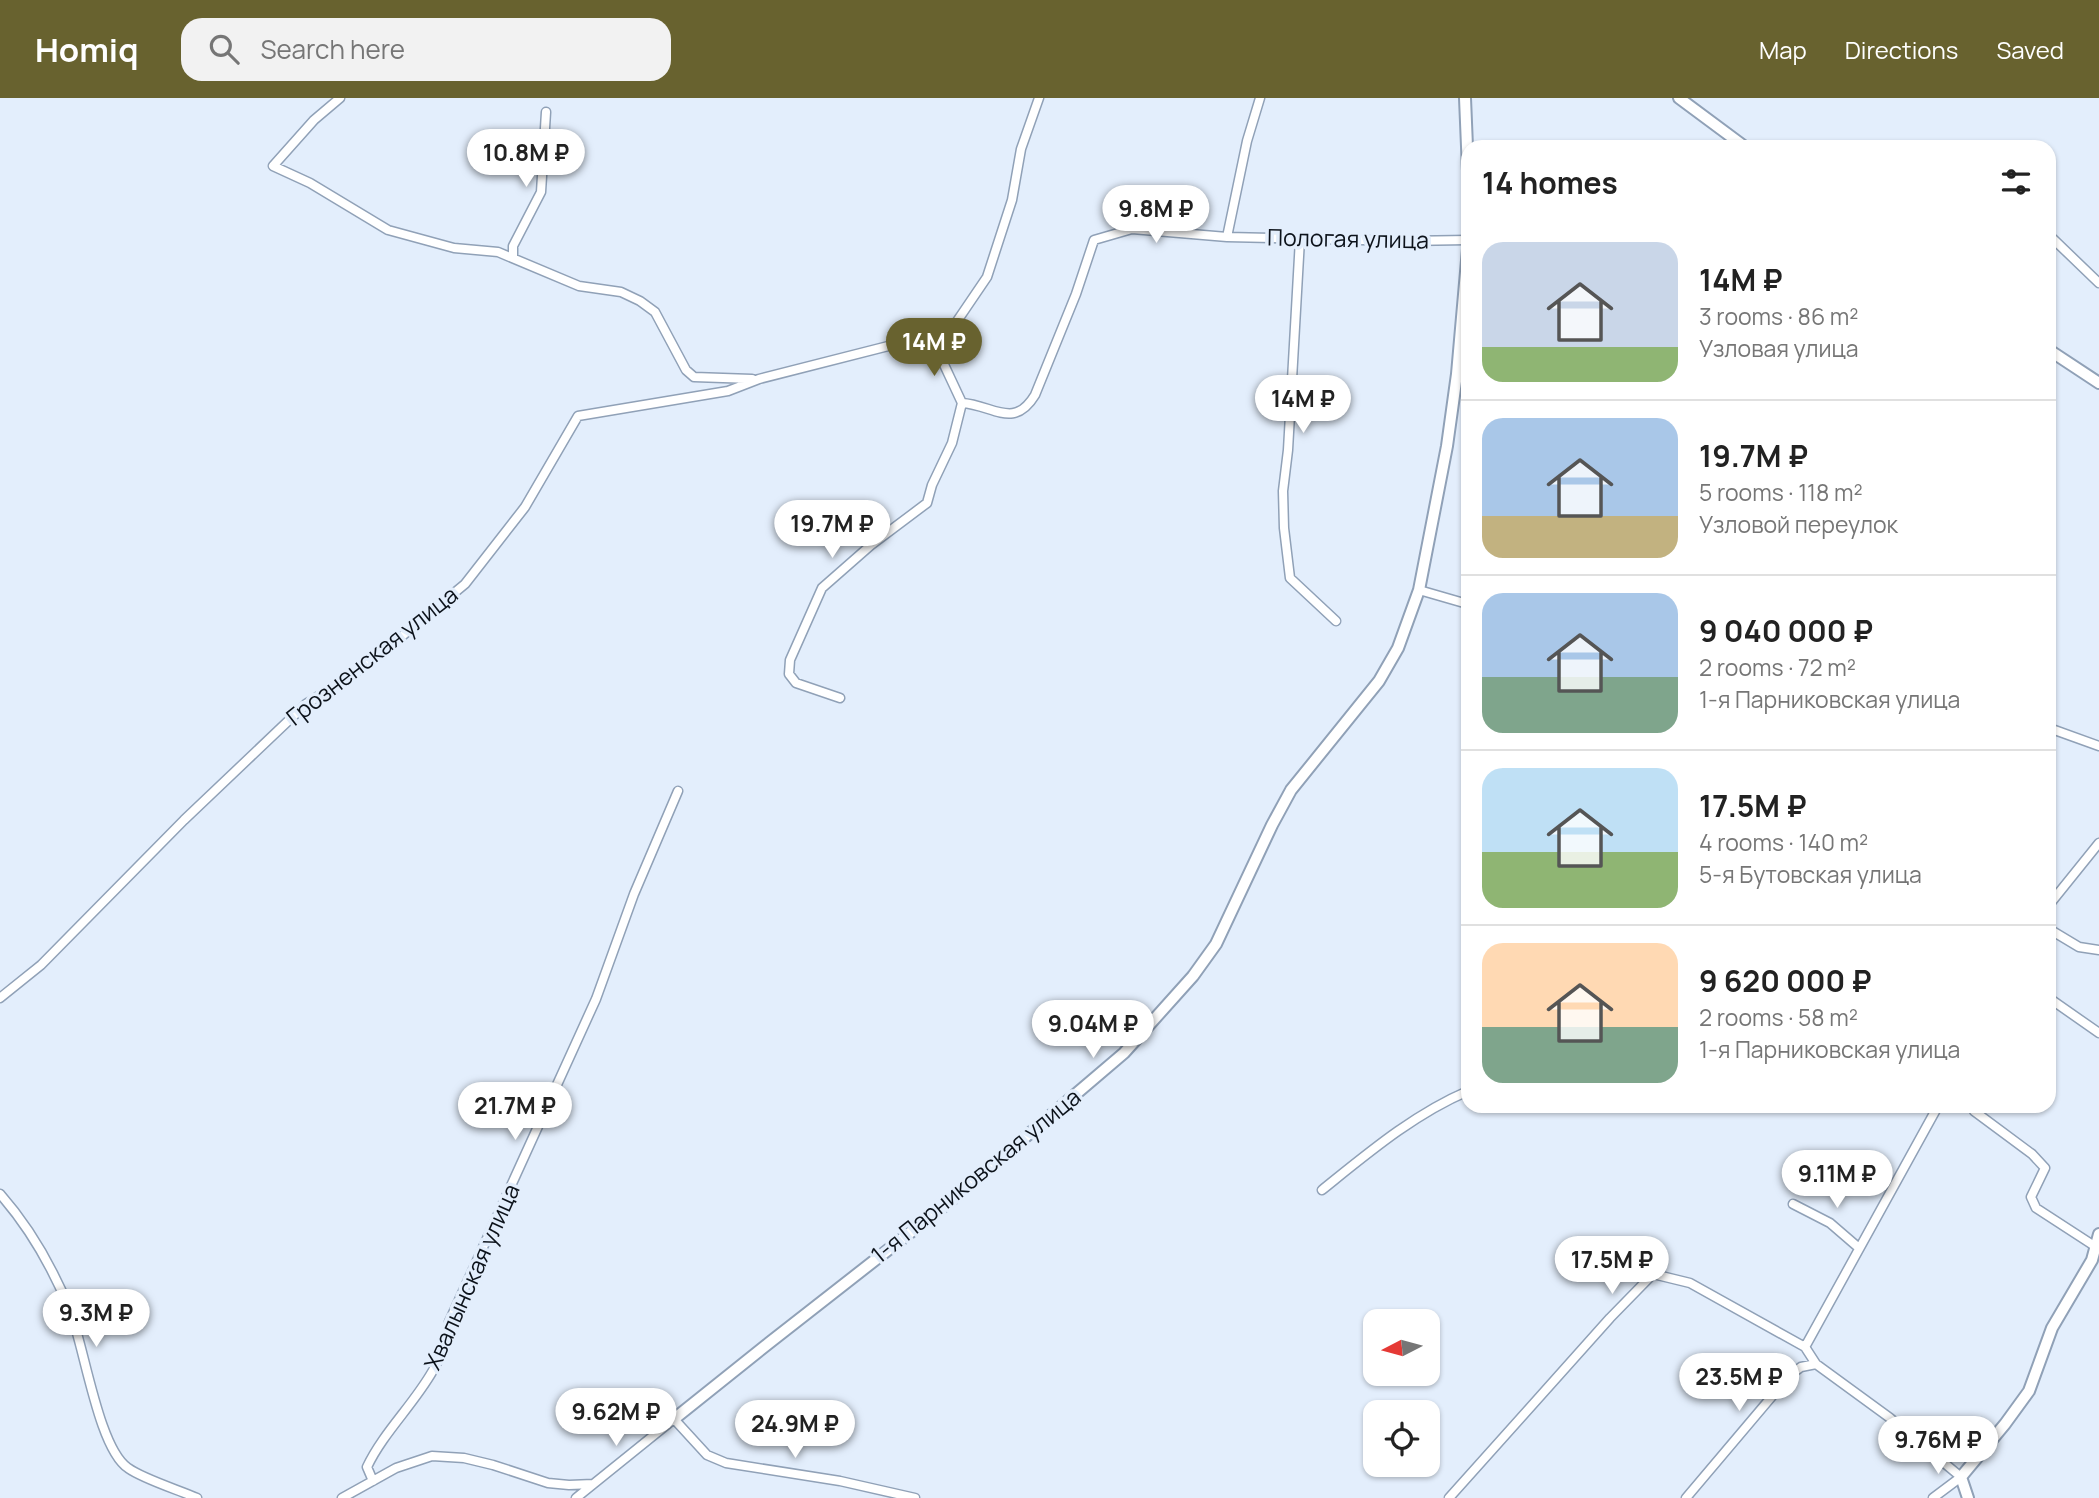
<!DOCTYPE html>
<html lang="en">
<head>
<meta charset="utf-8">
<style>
  body { margin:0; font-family:Manrope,sans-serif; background:#f2f2f2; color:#222; height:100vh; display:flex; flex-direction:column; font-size:26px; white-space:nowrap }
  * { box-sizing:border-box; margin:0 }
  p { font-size:23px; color:#767676 }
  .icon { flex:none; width:38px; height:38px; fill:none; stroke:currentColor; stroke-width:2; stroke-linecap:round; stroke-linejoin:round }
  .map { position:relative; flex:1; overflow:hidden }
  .sheet { position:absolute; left:1461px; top:42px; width:595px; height:973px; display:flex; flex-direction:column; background:#fff; border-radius:21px; box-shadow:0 2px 5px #0004 }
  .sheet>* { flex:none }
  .needle { width:46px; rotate:264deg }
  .controls { position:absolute; left:1363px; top:1211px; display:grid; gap:14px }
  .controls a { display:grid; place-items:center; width:77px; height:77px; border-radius:14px; background:#fff; box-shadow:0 2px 5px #0004; font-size:35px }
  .price { position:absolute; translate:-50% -60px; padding:0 16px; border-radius:24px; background:#fff; color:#222; font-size:23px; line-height:46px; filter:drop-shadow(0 2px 4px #0008) }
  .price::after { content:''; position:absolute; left:50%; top:42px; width:21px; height:16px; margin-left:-10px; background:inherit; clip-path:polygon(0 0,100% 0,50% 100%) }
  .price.on { background:#68622f; color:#fff }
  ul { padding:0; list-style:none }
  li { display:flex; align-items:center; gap:21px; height:175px; padding:0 21px }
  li+li { border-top:2px solid #e0e0e0 }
  li span { display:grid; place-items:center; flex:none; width:196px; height:140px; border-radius:21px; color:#555 }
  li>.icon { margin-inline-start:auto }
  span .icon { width:84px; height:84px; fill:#fffc; stroke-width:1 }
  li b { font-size:30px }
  h2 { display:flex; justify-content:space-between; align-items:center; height:84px; padding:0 21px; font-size:30px }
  header { display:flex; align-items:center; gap:42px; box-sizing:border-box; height:98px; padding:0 35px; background:#68622f; color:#fff }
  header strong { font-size:33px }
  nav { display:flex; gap:38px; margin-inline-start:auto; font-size:24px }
  .search { width:490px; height:63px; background:#f2f2f2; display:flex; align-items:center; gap:18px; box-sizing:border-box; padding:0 24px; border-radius:21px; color:#767676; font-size:26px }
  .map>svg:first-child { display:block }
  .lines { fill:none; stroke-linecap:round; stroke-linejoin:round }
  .minor-casing { stroke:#90a1b7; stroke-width:11 }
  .tertiary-casing { stroke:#90a1b7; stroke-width:14 }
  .minor { stroke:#fff; stroke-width:8 }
  .tertiary { stroke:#fff; stroke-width:10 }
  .labels { text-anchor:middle; stroke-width:7; stroke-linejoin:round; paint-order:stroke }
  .street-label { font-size:23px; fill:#0c121a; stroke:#e3eefc }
</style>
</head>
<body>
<header>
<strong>Homiq</strong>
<div class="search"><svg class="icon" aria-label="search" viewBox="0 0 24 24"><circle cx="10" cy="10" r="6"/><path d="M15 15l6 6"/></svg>Search here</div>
<nav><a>Map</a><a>Directions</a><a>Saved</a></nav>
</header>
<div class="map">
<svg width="2099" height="1400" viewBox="0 0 2099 1400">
  <rect width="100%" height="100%" fill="#e3eefc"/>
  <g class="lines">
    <!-- minor casing -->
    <g class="minor-casing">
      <path id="minor" d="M340,0l-26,22 -41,46 37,17 78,47 66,18 44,4 81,34 42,6 19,9 15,11 31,58 8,7 58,2
        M2049,137l50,48
        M1227,139l20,-96 13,-43
        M1300,141l-12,211 -5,41 1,37 6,50 46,43
        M513,160v-12l28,-54 5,-80
        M933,243l29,62
        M962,305c31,2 52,27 73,-8l41,-101 18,-54 38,-11 95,8 178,4 63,-1
        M1419,492l45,13 4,-2
        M840,600l-44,-15 -7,-9 1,-14 32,-72 49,-43 56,-42 5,-18 20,-42 10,-40
        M2049,630l50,18
        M2049,807l50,-62
        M2049,831l30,18 20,3
        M0,900l41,-33 143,-145 122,-116 60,-38 99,-82 60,-77 53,-91 150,-25 31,-12 149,-38h25l16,-8 38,-56 25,-77 9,-51 18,-51
        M2049,900l50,35
        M1972,1008l2,5 58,43 13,14 -14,29 5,11 60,39
        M1322,1092c46,-37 92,-76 146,-99
        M0,1096c30,34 52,73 69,114 15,36 29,140 59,160 15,11 51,22 69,30
        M1793,1106l37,19 29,25
        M1805,1249l133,-241
        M373,1383l-6,-14c23,-49 77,-87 82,-145l147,-323 38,-105 44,-103
        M342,1400l54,-30 36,-12 32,2 29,7 55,18 21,2 24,-1
        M576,1400l98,-79 33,36 19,8 114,18 75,17
        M1449,1400l161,-180 43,-44 37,9 115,64 11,17 74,54 71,59 -28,21
        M1686,1400l104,-123 11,-8 15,-3"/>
    </g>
    <!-- tertiary casing -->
    <g class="tertiary-casing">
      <path id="tertiary" d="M1465,0l3,73
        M1679,0l66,49
        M2049,252l50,33
        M674,1321l95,-76 179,-140 176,-150 69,-77 23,-32 56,-119 19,-35 88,-109 19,-33 21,-58 28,-144 10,-72 11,-125
        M1968,1400l-7,-21 44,-53 24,-33 23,-63 40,-68 7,-26"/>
    </g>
    <!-- minor -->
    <use href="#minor" class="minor"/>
    <!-- tertiary -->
    <use href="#tertiary" class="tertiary"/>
  </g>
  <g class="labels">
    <!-- street labels -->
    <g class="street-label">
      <text transform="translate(1348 141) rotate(1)" y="8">Пологая улица</text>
      <text transform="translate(372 558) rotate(-38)" y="8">Грозненская улица</text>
      <text transform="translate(976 1078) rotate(-39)" y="8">1-я Парниковская улица</text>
      <text transform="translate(472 1179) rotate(-66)" y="8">Хвалынская улица</text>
    </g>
  </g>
</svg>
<div class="controls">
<a><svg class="needle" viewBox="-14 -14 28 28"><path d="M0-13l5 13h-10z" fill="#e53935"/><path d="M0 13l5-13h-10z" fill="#767676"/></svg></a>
<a><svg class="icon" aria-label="locate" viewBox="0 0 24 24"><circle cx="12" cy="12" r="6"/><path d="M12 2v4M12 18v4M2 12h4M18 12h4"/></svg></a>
</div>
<b class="price" style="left:526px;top:91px">10.8M ₽</b>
<b class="price" style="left:1156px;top:147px">9.8M ₽</b>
<b class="price on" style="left:934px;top:280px">14M ₽</b>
<b class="price" style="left:1303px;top:337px">14M ₽</b>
<b class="price" style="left:832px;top:462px">19.7M ₽</b>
<b class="price" style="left:1093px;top:962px">9.04M ₽</b>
<b class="price" style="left:515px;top:1044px">21.7M ₽</b>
<b class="price" style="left:1837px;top:1112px">9.11M ₽</b>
<b class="price" style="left:1612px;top:1198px">17.5M ₽</b>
<b class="price" style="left:96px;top:1251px">9.3M ₽</b>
<b class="price" style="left:1739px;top:1315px">23.5M ₽</b>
<b class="price" style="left:616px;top:1350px">9.62M ₽</b>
<b class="price" style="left:795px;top:1362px">24.9M ₽</b>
<b class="price" style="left:1938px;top:1378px">9.76M ₽</b>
<section class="sheet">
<h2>14 homes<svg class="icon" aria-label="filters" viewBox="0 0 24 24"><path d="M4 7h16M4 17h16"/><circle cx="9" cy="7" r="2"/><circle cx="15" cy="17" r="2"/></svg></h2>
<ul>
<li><span style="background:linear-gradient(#c9d6e8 75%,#8fb573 0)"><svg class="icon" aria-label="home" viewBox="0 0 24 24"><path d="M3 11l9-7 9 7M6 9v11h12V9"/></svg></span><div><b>14M ₽</b><p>3 rooms · 86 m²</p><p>Узловая улица</p></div></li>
<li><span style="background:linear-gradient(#a9c7e8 70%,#c2b280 0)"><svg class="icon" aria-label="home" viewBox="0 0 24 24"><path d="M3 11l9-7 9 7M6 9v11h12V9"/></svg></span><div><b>19.7M ₽</b><p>5 rooms · 118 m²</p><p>Узловой переулок</p></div></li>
<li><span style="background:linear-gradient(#a9c7e8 60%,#7fa58c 0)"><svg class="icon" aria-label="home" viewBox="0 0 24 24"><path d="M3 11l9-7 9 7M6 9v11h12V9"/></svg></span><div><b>9 040 000 ₽</b><p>2 rooms · 72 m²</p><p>1-я Парниковская улица</p></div></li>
<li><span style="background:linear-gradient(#bfe0f5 60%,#8fb573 0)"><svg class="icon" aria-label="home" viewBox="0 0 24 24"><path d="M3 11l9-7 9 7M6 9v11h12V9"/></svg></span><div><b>17.5M ₽</b><p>4 rooms · 140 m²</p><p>5-я Бутовская улица</p></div></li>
<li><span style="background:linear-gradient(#ffd9b3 60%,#7fa58c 0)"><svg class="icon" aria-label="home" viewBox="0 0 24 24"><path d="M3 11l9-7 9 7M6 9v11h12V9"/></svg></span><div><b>9 620 000 ₽</b><p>2 rooms · 58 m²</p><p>1-я Парниковская улица</p></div></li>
</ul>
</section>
</div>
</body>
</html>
